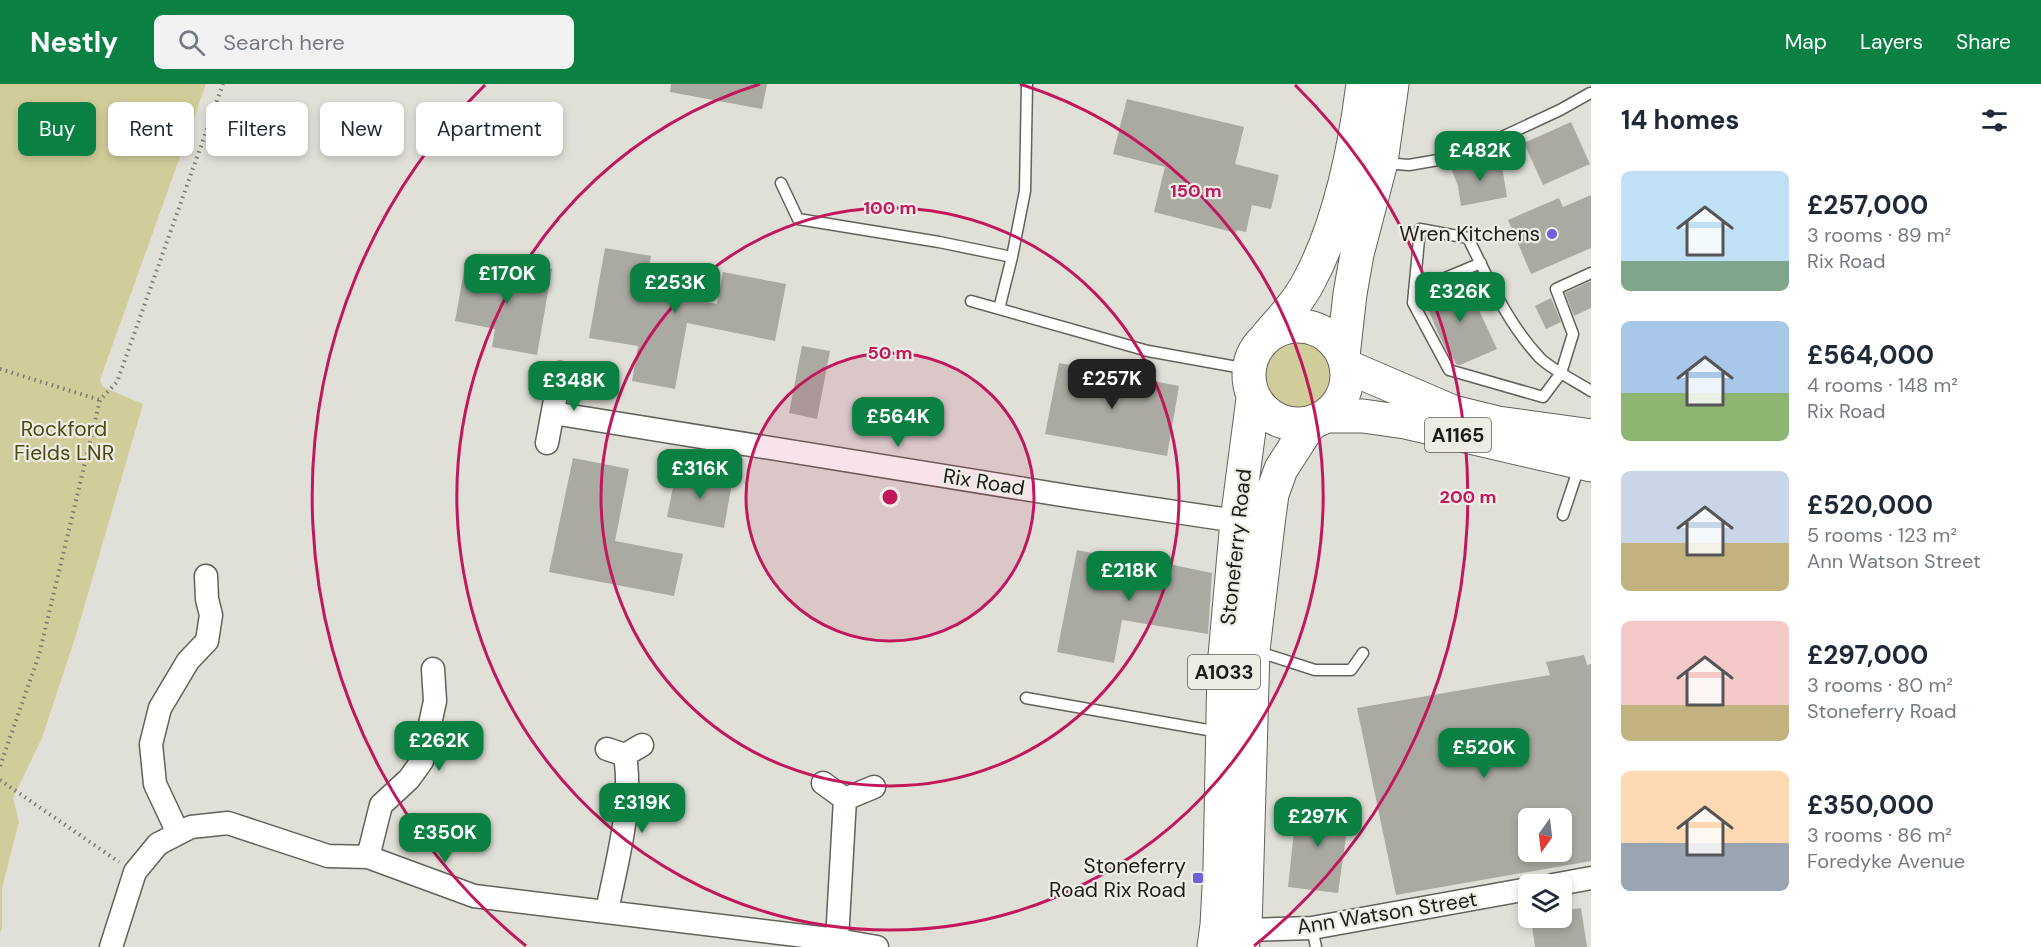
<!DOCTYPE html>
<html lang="en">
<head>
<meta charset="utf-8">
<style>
  body { margin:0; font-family:"DM Sans",sans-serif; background:#f2f2f3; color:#1f2937; height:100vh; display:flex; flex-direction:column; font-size:22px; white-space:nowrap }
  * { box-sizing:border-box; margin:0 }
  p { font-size:20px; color:#747a83 }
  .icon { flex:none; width:33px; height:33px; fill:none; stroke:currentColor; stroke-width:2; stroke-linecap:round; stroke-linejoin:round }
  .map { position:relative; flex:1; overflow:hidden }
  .side { display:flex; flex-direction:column; background:#fff; width:450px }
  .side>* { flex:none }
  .guide { position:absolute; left:18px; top:18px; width:570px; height:54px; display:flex; gap:12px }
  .needle { width:39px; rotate:194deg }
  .tools { position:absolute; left:1518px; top:724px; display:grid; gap:12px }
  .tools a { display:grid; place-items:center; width:54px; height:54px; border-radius:9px; background:#fff; box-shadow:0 3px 9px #0003; font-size:30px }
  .price { position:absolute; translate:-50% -51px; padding:0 14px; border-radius:12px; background:#0b8043; color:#fff; font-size:20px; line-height:39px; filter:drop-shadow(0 2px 3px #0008) }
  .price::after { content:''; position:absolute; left:50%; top:36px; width:18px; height:14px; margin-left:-9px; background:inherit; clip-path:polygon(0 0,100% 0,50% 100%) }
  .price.on { background:#222; color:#fff }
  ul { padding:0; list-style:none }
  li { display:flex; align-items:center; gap:18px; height:150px; padding:0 30px }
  li span { display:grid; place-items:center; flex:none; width:168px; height:120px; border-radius:9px; color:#555 }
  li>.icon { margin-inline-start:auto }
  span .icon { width:72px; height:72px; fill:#fffc; stroke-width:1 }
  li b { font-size:26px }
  h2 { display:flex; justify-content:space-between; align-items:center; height:72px; padding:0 30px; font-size:26px }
  .tag { padding:0 21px; border-radius:9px; background:#fff; box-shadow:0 3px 9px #0003; font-size:21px; line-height:54px }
  .tag.on { background:#0b8043; color:#fff }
  header { display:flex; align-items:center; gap:36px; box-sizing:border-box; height:84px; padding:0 30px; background:#0b8043; color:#fff }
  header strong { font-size:28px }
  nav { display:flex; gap:33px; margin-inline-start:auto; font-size:21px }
  .search { width:420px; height:54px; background:#f2f2f3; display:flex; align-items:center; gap:15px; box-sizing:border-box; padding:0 21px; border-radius:9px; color:#747a83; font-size:22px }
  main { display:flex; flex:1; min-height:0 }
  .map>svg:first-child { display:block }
  .green { fill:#d1cd9a }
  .building { fill:#aaaaa2; fill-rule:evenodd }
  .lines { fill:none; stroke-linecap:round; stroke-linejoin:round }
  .service-casing { stroke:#62615a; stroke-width:13 }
  .minor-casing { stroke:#62615a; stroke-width:25 }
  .primary-casing { stroke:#62615a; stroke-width:35 }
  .trunk-casing { stroke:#62615a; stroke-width:35 }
  .path { stroke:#797973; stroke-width:4; stroke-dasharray:1.5 4.5; stroke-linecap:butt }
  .service { stroke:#fff; stroke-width:10 }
  .minor { stroke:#fff; stroke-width:22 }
  .primary { stroke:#fff; stroke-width:33 }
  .trunk { stroke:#fff; stroke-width:33 }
  .ring { fill:none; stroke:#c2185b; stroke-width:3 }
  .poi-dot { fill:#6f61dc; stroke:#eeede5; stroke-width:2 }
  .labels { text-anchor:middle; stroke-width:4.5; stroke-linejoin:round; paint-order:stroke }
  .shield { fill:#eeede5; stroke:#5b5b56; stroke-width:1.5 }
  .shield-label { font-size:20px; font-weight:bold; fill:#1c1c19 }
  .poi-label { font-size:21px; fill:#1c1c19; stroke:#eeede5; text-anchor:end }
  .park-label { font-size:21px; fill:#4d480f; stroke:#eeede5 }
  .street-label { font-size:21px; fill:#1c1c19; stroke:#eeede5 }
  .centre { fill:#c2185b; stroke:#eeede5; stroke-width:3 }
  .ring-label { font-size:18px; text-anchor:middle; font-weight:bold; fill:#c2185b; stroke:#eeede5; stroke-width:4.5; stroke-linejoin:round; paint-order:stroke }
</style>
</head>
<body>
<header>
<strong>Nestly</strong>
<div class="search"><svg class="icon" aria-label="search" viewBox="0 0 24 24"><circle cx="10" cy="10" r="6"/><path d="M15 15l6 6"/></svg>Search here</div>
<nav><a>Map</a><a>Layers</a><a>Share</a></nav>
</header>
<main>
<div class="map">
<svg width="1591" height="863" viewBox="0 0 1591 863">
  <rect width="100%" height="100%" fill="#e0e0d8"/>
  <!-- green -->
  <path class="green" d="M0,0h206l-106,296 3,7 40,17 -67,231 -34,103 -29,60 6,24 -17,66v40l-2,5z
    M1259 291a38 38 0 1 1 76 0a38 38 0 1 1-76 0Z"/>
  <!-- building -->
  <path class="building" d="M671,0h96l-5,25 -92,-17z
    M1127,15l117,28 -9,37 44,11 -8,34 -19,-4 -6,27 -9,-2 -1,3 -82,-21 11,-45 -52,-13z
    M1571,38l19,42 -47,21 -19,-42z
    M1501,76l6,37 -46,9 -3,-20 -7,-18z
    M1591,111v53l-60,26 -23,-54 51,-22 4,9z
    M605,164l46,8 -6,36 72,12 6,-32 63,12 -11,57 -88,-18 -12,66 -43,-8 6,-35 -49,-8z
    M508,178l44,7 -15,86 -45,-8 3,-18 -40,-8 9,-50 41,7z
    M1464,194l33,71 -37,16 -4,-1 -6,-12 -2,1 -9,-18 -16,-38z
    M1591,197v27l-17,8 -9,-23z
    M1551,214l10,24 -15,7 -11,-23z
    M802,262l28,5 -13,68 -28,-6z
    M1059,279l120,23 -12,70 -122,-22z
    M573,374l56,11 -14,72 68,13 -9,42 -125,-24z
    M676,388l56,11 -8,45 -57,-11z
    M1077,466l76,15 1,-4 58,12 -4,61 -86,-14 -8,43 -57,-11z
    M1584,571l3,10 4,-1v197l-195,34 -39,-187 193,-33 -4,-13zM1528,735h34v33h-34z
    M1297,719l53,6 -12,84 -50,-6z
    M1581,824l6,39h-52l-4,-29h31v-7z"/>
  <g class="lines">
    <!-- service casing -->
    <g class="service-casing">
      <path id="service" d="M1384,79l25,2 52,-9 99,-46 30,-17
        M781,99l17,36 141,23 73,15 -13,52
        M1012,173l13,-66 2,-107
        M1591,189l-35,16 17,45 -12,39 -18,24 -94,-27 -36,-67 7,-74 48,9c21,42 39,85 72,120 11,11 37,24 51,33
        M1414,207l67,-28
        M971,217l177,50 100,18
        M1563,431l16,-48
        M1256,567l59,19h36l12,-17
        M1026,614l193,34
        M1312,844l4,19"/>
    </g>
    <!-- minor casing -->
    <g class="minor-casing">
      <path id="minor" d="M553,329l521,84 163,24
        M547,359l13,-70
        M607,665l18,6 17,-10
        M823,699l22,16 29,-12
        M178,749l-23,-49 -4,-40 9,-36 28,-47 19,-20 4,-26 -4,-16 -1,-23
        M368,773l13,-52 28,-26 13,-18 13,-60 -2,-32
        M1553,801l38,-7
        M607,827c10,-51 26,-104 18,-156
        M1245,846l67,-2 216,-39
        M837,856l8,-141
        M111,863l24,-75 23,-28 33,-17 37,-4 100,33 40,1 106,39 363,44 40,7"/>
    </g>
    <!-- primary casing -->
    <g class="primary-casing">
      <path id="primary" d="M1346,282l107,46 45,11 93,13
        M1326,332h37l42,6 186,43"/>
    </g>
    <!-- trunk casing -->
    <g class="trunk-casing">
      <path id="trunk" d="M1249 291a49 49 0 1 1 98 0a49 49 0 1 1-98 0Z
        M1267,252c15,-17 31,-34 42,-55 30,-56 46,-134 54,-197
        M1343,272l7,-62 7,-40 24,-92 11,-78
        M1214,863l3,-22 3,-57 4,-201 13,-146 16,-122
        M1242,863l3,-17 8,-280 15,-126 4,-30 9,-25 29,-45"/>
    </g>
    <!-- path -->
    <path class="path" d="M0,285l100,31
      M0,682l39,-111 61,-255 17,-18 106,-298
      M0,696l119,82"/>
    <!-- service -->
    <use href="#service" class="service"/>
    <!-- minor -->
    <use href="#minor" class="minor"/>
    <!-- primary -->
    <use href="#primary" class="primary"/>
    <!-- trunk -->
    <use href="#trunk" class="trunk"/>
  </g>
  <!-- distance rings -->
  <circle cx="890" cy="413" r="144" fill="#c2185b" fill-opacity=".12"/>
  <g class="ring">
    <circle cx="890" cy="413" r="144"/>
    <circle cx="890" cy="413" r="289"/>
    <path d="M1020 0A433 433 0 1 1 760 0"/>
    <path d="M526 862A578 578 0 0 1 485 1M1295 1A578 578 0 0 1 1254 862"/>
  </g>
  <!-- markers -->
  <g class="poi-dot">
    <circle cx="1552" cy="150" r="6"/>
    <rect x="1192" y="788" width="12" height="12" rx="3"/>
  </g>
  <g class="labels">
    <!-- shield labels -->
    <g class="shield">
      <rect x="1425" y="334" width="66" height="34" rx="4.5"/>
      <rect x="1188" y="571" width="72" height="34" rx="4.5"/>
    </g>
    <g class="shield-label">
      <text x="1458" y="358">A1165</text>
      <text x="1224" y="595">A1033</text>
    </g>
    <!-- poi labels -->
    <g class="poi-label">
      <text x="1540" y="157">Wren Kitchens</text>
      <text x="1186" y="789">Stoneferry<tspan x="1186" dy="24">Road Rix Road</tspan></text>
    </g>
    <!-- park labels -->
    <g class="park-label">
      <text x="64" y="352">Rockford<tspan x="64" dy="24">Fields LNR</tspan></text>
    </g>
    <!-- street labels -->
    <g class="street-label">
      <text transform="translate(984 398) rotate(9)" y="7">Rix Road</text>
      <text transform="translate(1236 463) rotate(-84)" y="7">Stoneferry Road</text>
      <text transform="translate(1387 829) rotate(-9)" y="7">Ann Watson Street</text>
    </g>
  </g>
  <circle cx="890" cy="413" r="9" class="centre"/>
  <g class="ring-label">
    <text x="1196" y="113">150 m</text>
    <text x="890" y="130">100 m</text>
    <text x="890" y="275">50 m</text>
    <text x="1468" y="419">200 m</text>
  </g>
</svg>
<div class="tools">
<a><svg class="needle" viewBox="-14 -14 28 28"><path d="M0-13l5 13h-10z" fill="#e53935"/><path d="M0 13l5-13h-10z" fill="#747a83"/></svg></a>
<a><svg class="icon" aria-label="layers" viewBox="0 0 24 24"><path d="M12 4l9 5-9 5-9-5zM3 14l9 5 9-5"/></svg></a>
</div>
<b class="price" style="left:1480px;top:98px">£482K</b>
<b class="price" style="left:507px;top:221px">£170K</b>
<b class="price" style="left:675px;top:230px">£253K</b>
<b class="price" style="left:1460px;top:239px">£326K</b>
<b class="price on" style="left:1112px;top:326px">£257K</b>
<b class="price" style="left:574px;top:328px">£348K</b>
<b class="price" style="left:898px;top:364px">£564K</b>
<b class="price" style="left:700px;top:416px">£316K</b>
<b class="price" style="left:1129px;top:518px">£218K</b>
<b class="price" style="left:439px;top:688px">£262K</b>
<b class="price" style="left:1484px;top:695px">£520K</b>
<b class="price" style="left:642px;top:750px">£319K</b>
<b class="price" style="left:1318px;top:764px">£297K</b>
<b class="price" style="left:445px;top:780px">£350K</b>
<div class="guide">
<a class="tag on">Buy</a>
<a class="tag">Rent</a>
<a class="tag">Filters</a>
<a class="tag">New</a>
<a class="tag">Apartment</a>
</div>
</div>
<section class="side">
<h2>14 homes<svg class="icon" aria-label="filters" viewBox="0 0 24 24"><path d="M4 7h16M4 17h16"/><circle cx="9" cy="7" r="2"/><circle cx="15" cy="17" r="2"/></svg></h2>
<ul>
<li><span style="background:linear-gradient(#bfe0f5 75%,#7fa58c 0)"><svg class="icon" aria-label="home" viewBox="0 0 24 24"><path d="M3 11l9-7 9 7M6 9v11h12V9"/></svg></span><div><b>£257,000</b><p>3 rooms · 89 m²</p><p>Rix Road</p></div></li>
<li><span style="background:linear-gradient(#a9c7e8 60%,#8fb573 0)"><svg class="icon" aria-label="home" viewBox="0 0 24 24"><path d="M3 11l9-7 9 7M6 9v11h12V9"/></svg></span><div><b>£564,000</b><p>4 rooms · 148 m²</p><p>Rix Road</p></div></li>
<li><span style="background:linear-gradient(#c9d6e8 60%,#c2b280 0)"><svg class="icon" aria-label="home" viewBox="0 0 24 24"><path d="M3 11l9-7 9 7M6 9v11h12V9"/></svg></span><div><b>£520,000</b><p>5 rooms · 123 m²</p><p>Ann Watson Street</p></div></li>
<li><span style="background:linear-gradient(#f6c9c9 70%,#c2b280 0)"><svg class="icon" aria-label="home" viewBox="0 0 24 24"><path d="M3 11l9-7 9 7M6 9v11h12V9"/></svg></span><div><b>£297,000</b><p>3 rooms · 80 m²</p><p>Stoneferry Road</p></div></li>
<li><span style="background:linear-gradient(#ffd9b3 60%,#9aa5b1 0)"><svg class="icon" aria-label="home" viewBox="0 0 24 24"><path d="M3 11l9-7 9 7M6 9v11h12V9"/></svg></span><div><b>£350,000</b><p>3 rooms · 86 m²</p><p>Foredyke Avenue</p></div></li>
</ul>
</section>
</main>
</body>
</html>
